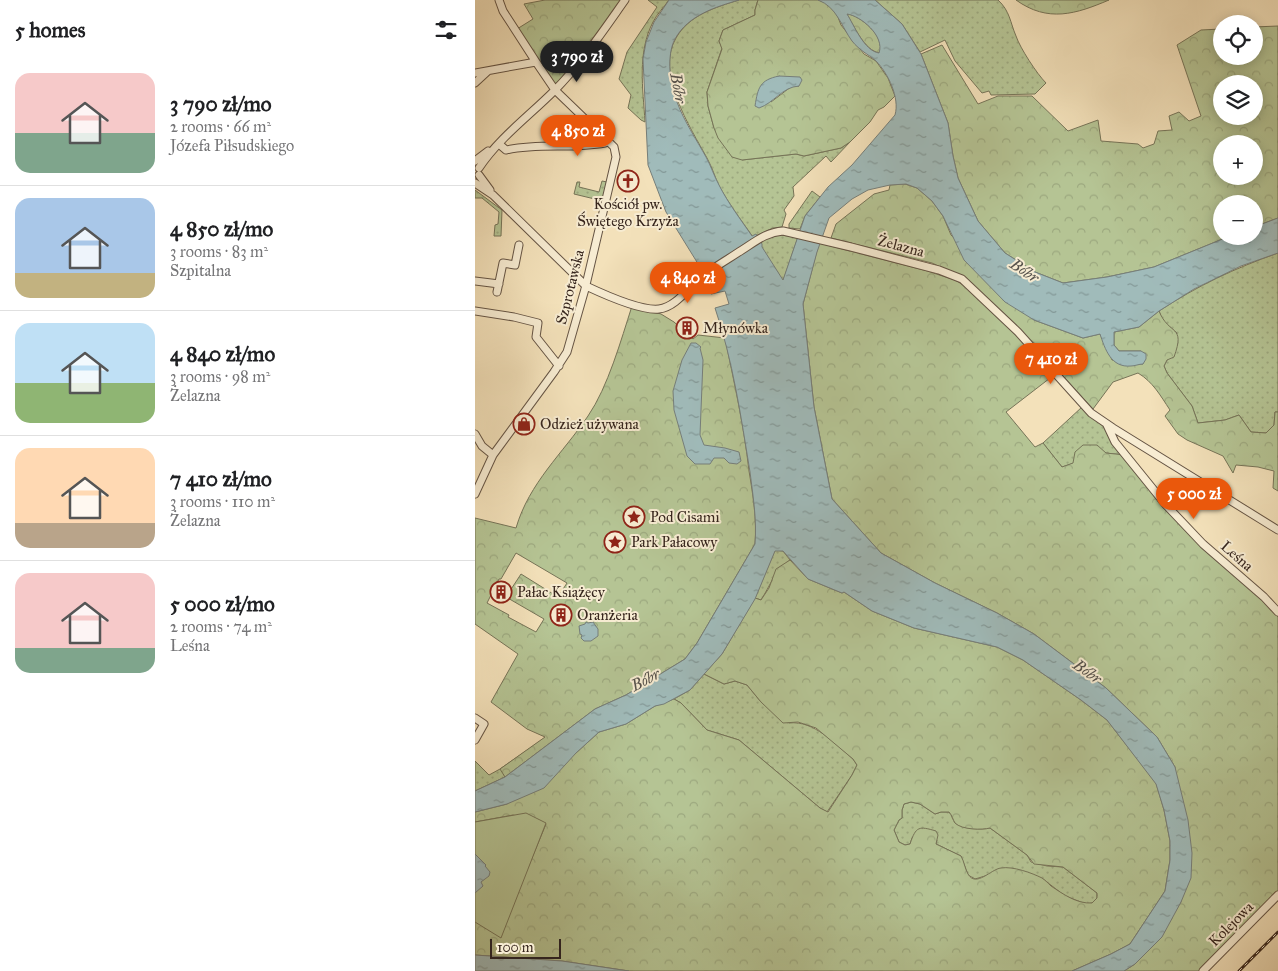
<!DOCTYPE html>
<html lang="en">
<head>
<meta charset="utf-8">
<style>
  body { margin:0; font-family:"IM FELL Great Primer",serif; background:#f6f6f6; color:#202124; height:100vh; display:flex; flex-direction:column; font-size:19px; white-space:nowrap }
  * { box-sizing:border-box; margin:0 }
  p { font-size:16px; color:#757577 }
  .icon { flex:none; width:28px; height:28px; fill:none; stroke:currentColor; stroke-width:2; stroke-linecap:round; stroke-linejoin:round }
  .map { position:relative; flex:1; overflow:hidden }
  .drawer { display:flex; flex-direction:column; background:#fff; width:475px }
  .drawer>* { flex:none }
  .fabs { position:absolute; left:738px; top:15px; display:grid; gap:10px }
  .fabs a { display:grid; place-items:center; width:50px; height:50px; border-radius:50%; background:#fff; box-shadow:0 2px 12px #0003; font-size:25px }
  .scale { position:absolute; left:15px; bottom:12px; width:71px; box-sizing:border-box; padding-left:5px; border:2px solid #36251d; border-top:0; font-size:14px; line-height:18px; white-space:nowrap; color:#36251d; -webkit-text-stroke:4px #f7ecd2; paint-order:stroke }
  .price { position:absolute; translate:-50% -42px; padding:0 11px; border-radius:18px; background:#ea580c; color:#fff; font-size:16px; line-height:32px; filter:drop-shadow(0 1px 2px #0008) }
  .price::after { content:''; position:absolute; left:50%; top:30px; width:15px; height:11px; margin-left:-8px; background:inherit; clip-path:polygon(0 0,100% 0,50% 100%) }
  .price.active { background:#222; color:#fff }
  ul { padding:0; list-style:none }
  li { display:flex; align-items:center; gap:15px; height:125px; padding:0 15px }
  li+li { border-top:1px solid #e0e0e0 }
  li span { display:grid; place-items:center; flex:none; width:140px; height:100px; border-radius:15px; color:#555 }
  li>.icon { margin-inline-start:auto }
  span .icon { width:60px; height:60px; fill:#fffc; stroke-width:1 }
  li b { font-size:21px }
  h2 { display:flex; justify-content:space-between; align-items:center; height:60px; padding:0 15px; font-size:21px }
  main { display:flex; flex:1; min-height:0 }
  .map>svg:first-child { display:block }
  .grass { fill:url(#grass-dots); stroke:#767458 }
  .forest { fill:url(#forest-crowns); stroke:#767458; fill-rule:evenodd }
  .garden { fill:#b5c494; stroke:#767458 }
  .water { fill:url(#water-ripples); stroke:#767f7b; fill-rule:evenodd }
  .lines { fill:none; stroke-linecap:round; stroke-linejoin:round }
  .minor-casing { stroke:#655444; stroke-width:9 }
  .minor { stroke:#f7ecd2; stroke-width:7 }
  .rail-casing { stroke:#36251d; stroke-width:3 }
  .rail { stroke:#f7ecd2; stroke-width:1; stroke-dasharray:4; stroke-linecap:butt }
  .labels { text-anchor:middle; stroke-width:4; stroke-linejoin:round; paint-order:stroke }
  .poi-label { font-size:15px; fill:#36251d; stroke:#f7ecd2; text-anchor:start }
  .street-label { font-size:15px; fill:#36251d; stroke:#f7ecd2 }
  .water-label { font-size:16px; font-style:italic; fill:#56524c; stroke:#f7ecd2 }
</style>
</head>
<body>
<main>
<section class="drawer">
<h2>5 homes<svg class="icon" aria-label="filters" viewBox="0 0 24 24"><path d="M4 7h16M4 17h16"/><circle cx="9" cy="7" r="2"/><circle cx="15" cy="17" r="2"/></svg></h2>
<ul>
<li><span style="background:linear-gradient(#f6c9c9 60%,#7fa58c 0)"><svg class="icon" aria-label="home" viewBox="0 0 24 24"><path d="M3 11l9-7 9 7M6 9v11h12V9"/></svg></span><div><b>3 790 zł/mo</b><p>2 rooms · 66 m²</p><p>Józefa Piłsudskiego</p></div></li>
<li><span style="background:linear-gradient(#a9c7e8 75%,#c2b280 0)"><svg class="icon" aria-label="home" viewBox="0 0 24 24"><path d="M3 11l9-7 9 7M6 9v11h12V9"/></svg></span><div><b>4 850 zł/mo</b><p>3 rooms · 83 m²</p><p>Szpitalna</p></div></li>
<li><span style="background:linear-gradient(#bfe0f5 60%,#8fb573 0)"><svg class="icon" aria-label="home" viewBox="0 0 24 24"><path d="M3 11l9-7 9 7M6 9v11h12V9"/></svg></span><div><b>4 840 zł/mo</b><p>3 rooms · 98 m²</p><p>Żelazna</p></div></li>
<li><span style="background:linear-gradient(#ffd9b3 75%,#b9a48a 0)"><svg class="icon" aria-label="home" viewBox="0 0 24 24"><path d="M3 11l9-7 9 7M6 9v11h12V9"/></svg></span><div><b>7 410 zł/mo</b><p>3 rooms · 110 m²</p><p>Żelazna</p></div></li>
<li><span style="background:linear-gradient(#f6c9c9 75%,#7fa58c 0)"><svg class="icon" aria-label="home" viewBox="0 0 24 24"><path d="M3 11l9-7 9 7M6 9v11h12V9"/></svg></span><div><b>5 000 zł/mo</b><p>2 rooms · 74 m²</p><p>Leśna</p></div></li>
</ul>
</section>
<div class="map">
<svg width="803" height="971" viewBox="0 0 803 971">
  <defs>
    <pattern id="grass-dots" width="8" height="8" patternUnits="userSpaceOnUse" patternTransform="scale(1.25)"><rect width="8" height="8" fill="#b5c494"/><path d="M2 2h.1M6 6h.1" fill="none" stroke="#9ca87f" stroke-width="1.8" stroke-linecap="round"/></pattern>
    <pattern id="forest-crowns" width="20" height="18" patternUnits="userSpaceOnUse" patternTransform="scale(1.25)"><rect width="20" height="18" fill="#b5c494"/><path d="M2 6a3 3 0 1 1 6 0M12 15a3 3 0 1 1 6 0" fill="none" stroke="#9ca87f"/></pattern>
    <pattern id="water-ripples" width="26" height="14" patternUnits="userSpaceOnUse" patternTransform="scale(1.25)"><rect width="26" height="14" fill="#a0bbba"/><path d="M2 4q2-2 4 0t4 0M15 11q2-2 4 0t4 0" fill="none" stroke="#839897"/></pattern>
  </defs>
  <rect width="100%" height="100%" fill="#f3e1ba"/>
  <filter id="stains"><feTurbulence type="fractalNoise" baseFrequency=".004" numOctaves="4"/><feColorMatrix values="0 0 0 0 .2 0 0 0 0 .09 0 0 0 0 .02 0 0 0 .5 -.17"/></filter>
  <radialGradient id="worn" r=".72"><stop offset=".6" stop-color="#630" stop-opacity="0"/><stop offset="1" stop-color="#630" stop-opacity=".3"/></radialGradient>
  <!-- grass -->
  <path class="grass" d="M173,0h21c-5,7 -12,14 -16,22 -16,31 -10,66 -8,100l-4,-2 -13,-12 3,-13 -12,-16 8,-27 30,-45z
    M264,0h19l-3,10v5l-32,15 -4,11 3,7 -15,44 1,14 6,22 28,32 54,-6 8,2 37,-8 9,-6 -19,20 -5,-6 -33,31 1,9 -10,14 2,4 -4,13 -9,1 -20,9c-12,-17 -24,-33 -34,-51 -4,-9 -7,-19 -12,-28 -17,-31 -52,-85 -31,-120 13,-23 40,-31 63,-38z
    M400,0h123c12,11 12,22 18,36 4,12 21,38 30,47l-11,11 -44,1 -2,-4 -7,2 -27,-32 -10,-21 -25,12 -18,-28z
    M127,181l5,1 -4,19 -29,-7 3,-12h3l-1,5 20,5z
    M0,190l27,20 -1,26h-7l1,-11 3,-1 1,-12 -17,-14h-7z
    M337,191l8,6 -15,19 -5,13 -11,-1v-4z
    M305,235l18,2 -15,44 -22,-34v-5l9,-5z
    M803,253v159h-3l-1,13 -8,8 -15,-1 -12,-17 -14,5 -27,3 -6,-17 -25,-33 -3,-7 3,-6 10,-27 -14,-12 -4,-10c40,-26 74,-42 119,-58z
    M607,407l23,21 5,11 15,16 -20,-2 -43,14 -19,-24z
    M300,550l8,1 7,9c-15,10 -20,26 -29,40l-6,-2z
    M229,674l20,10 11,-3 12,4 14,17 28,21c25,-3 46,21 64,36l4,6 -5,10 -25,37 -7,-4 -81,-68 -32,-10 -26,-27 -7,-4 16,-9z
    M74,735l-46,37 2,5 -30,14v-30l14,14 11,-6z
    M436,802l9,2 15,10 6,-2h8c3,3 4,8 6,11 7,6 27,7 35,5l37,27 4,7 16,4 16,1 34,26v5l-5,5 -6,1 -21,-8 -22,-17 -58,-3 -10,3 -7,-4 -7,-19 -25,-12 1,-4 -25,-2 -2,6 -5,1 -6,-3 -5,-12 5,-10 3,-2v-8l2,-6z"/>
  <!-- forest -->
  <path class="forest" d="M70,0h76l-39,55 -25,29h-3l-37,-55 16,-10 -9,-15z
    M283,0h60l9,3 9,9 5,13 23,29 12,7 12,17 7,18 -11,11 -6,3 -8,12 -20,20 -9,6 -37,8 -8,-2 -54,6 -10,-3 -14,-19 -4,-10 -6,-22 -1,-14 15,-43 -3,-8 4,-11 32,-15v-5zM304,76l20,10h-7l-21,16z
    M541,0h93c-33,14 -61,23 -93,0z
    M371,13c15,3 39,23 34,40 -16,-2 -26,-28 -34,-40z
    M803,26v192l-24,9v-23h-33v32h9l-76,31 -47,10 -44,6 -28,-11 -30,-19 -27,-32 -20,-43 -5,-22 -5,-33 -27,-69 21,-9 36,59 20,-8h34l36,35 30,-11 3,21 37,3 5,4 11,-4 4,-13 14,-1 -3,-14 10,-4 10,9 12,-5 -24,-71 24,-15 20,-1v27h33v-29zM746,84h33v32h-33zM746,144h33v32h-33z
    M430,184l12,4 15,13 11,15 8,19 83,85 49,18 17,-4 12,26 26,4h5l-2,-13h-22l-5,-6v-13l25,-5 20,-16c10,25 27,13 15,46l-7,3 -3,6 3,7 25,33 6,17 27,-3 14,-5 12,17 15,1 8,-8 1,-13h3v79l-5,-3 1,-17 -16,-4 -22,-2 -3,8 -10,-17 -36,-16 -9,-6 -13,-18 5,-6c-10,-15 -17,-28 -32,-37l-25,9 -20,27 -62,-68 -64,-62 -35,-16 -101,-25 5,-14 38,-30 15,-4 1,-5z
    M344,243l108,28 28,9 10,6 53,48 36,41 -48,37 29,35 8,-4 19,24 11,-4 2,-11 8,-7h14l9,8 19,2 70,86 74,65 9,11v275l-77,79h-77l11,-7 46,-62 -6,-135 -18,-30 -51,-49 -72,-54 -37,-21 -62,-30 -54,-30 -49,-54 -18,-92 -11,-103z
    M157,306l29,8 13,8 19,17 5,-4 27,3c9,44 19,88 24,133 4,24 8,49 6,73l-58,99 -12,16 -59,36 -31,14 -90,68 -5,-8 45,-32 -18,-8 -36,-27 27,-48 -43,-30v-106l41,10c13,-45 47,-75 72,-112 20,-29 33,-76 44,-110zM41,553l51,30 -9,14 -37,-23 -15,23 38,22 -8,13 -28,-15 1,-2 -22,-12 12,-24h2z
    M315,560l18,19 34,14 2,-1 28,19 42,17 83,19 26,13 58,40 26,20 49,63 8,27 6,31v19l-5,31 -35,53 -19,10 -39,17h-443l-67,-10 -87,-6v-33l54,-57 17,-41 -33,-9 -38,7v-10l32,-8 69,-51 23,-21 27,-8 29,-18 19,-7 7,4 26,27 32,10 81,68 8,4 24,-37 5,-10 -4,-6 -37,-31 -18,-6 -15,1 -22,-21 -14,-17 -12,-4 -11,3 -20,-10 18,-20 33,-56 6,2 8,-12 7,-19zM436,802l9,2 15,10 6,-2h8c3,3 4,8 6,11 7,7 27,7 35,5l37,27 7,9 29,3 34,26v5l-5,5c-15,1 -29,-9 -41,-17 -3,-3 -6,-6 -9,-8 -10,-5 -29,-12 -41,-10 -10,1 -25,20 -33,6 -3,-5 -4,-13 -7,-18l-25,-12 2,-9 -2,-4c-17,-5 -20,-5 -26,13l-5,1 -6,-3 -5,-12 5,-10 3,-2v-8l2,-6z"/>
  <!-- garden -->
  <path class="garden" d="M51,813l20,10 -45,115 -26,-16v-100z"/>
  <!-- water -->
  <path class="water" d="M194,0h70c-23,7 -51,15 -64,39 -9,17 -5,46 2,63 7,19 19,37 29,55 5,9 8,19 13,28 9,18 22,35 33,51l4,-2 6,10v3l21,33 22,-64 23,-29 24,-22 43,-50c5,-17 -7,-42 -19,-54 -8,-7 -16,-10 -24,-20 -11,-15 -15,-34 -34,-41h57l27,24 19,30 27,69 5,33 5,22 20,43 27,32 30,19 28,11 44,-6 47,-10 76,-31h24v-9l24,-9v35l-37,13 -47,23 -35,22 -20,16 -25,5v13l5,6h22l5,3v5l-3,5c-4,0 -8,2 -12,2 -20,2 -26,-17 -31,-32l-17,4 -49,-18 -29,-18 -41,-42 -21,-44 -11,-15 -15,-13 -11,-4 -16,1 -22,5 -16,9 -23,19 -12,34 -14,52 11,103 18,92 49,54 54,30 62,30 37,21 72,54 51,49 18,30 13,53 4,33 -1,25 -10,24 -19,35 -27,27 -11,7h-52l39,-17 19,-10 35,-53 5,-31v-19l-6,-31 -8,-26 -49,-64 -26,-20 -58,-40 -26,-13 -83,-19 -42,-17 -28,-19 -2,1 -34,-14 -25,-28h-8l-20,48 -33,55 -32,36 -26,14 -9,2 -29,18 -27,8 -23,21 -32,35 -37,16 -32,8v-21l30,-14 90,-68 31,-14 59,-36 12,-16 58,-99c2,-24 -2,-48 -5,-72 -9,-55 -17,-111 -35,-164l14,-4 -4,-13 -14,3 -11,-27 -34,-55 -18,-47 -5,-106 3,-17 8,-20zM372,14c14,2 38,22 32,39 -15,-2 -25,-28 -32,-39z
    M304,76l21,1 2,3 -3,6c-17,1 -25,17 -40,22l-4,-2c3,-19 5,-26 24,-30z
    M216,343h5l5,4 -1,1 3,12 -3,75 4,10 21,3 14,4 2,9 -4,3 -8,-1 -5,-5h-10l-4,6h-15l-8,-8 -13,-46 -1,-19 9,-31z
    M111,622l2,1 5,-1 5,7v7l-7,5h-7l-3,-3 1,-3 -2,-1 -1,-8 6,-2z
    M0,854l11,11 -1,1 5,6 -1,4 -8,6 2,4 -8,7z
    M0,955l87,6 67,10h-154z"/>
  <g class="lines">
    <!-- minor casing -->
    <g class="minor-casing">
      <path id="minor" d="M24,0l4,11 33,51
        M0,73l61,-11 19,28 59,57 2,10 -31,132 -18,63 -13,20 -61,83 -18,39
        M0,83l13,-12
        M24,144l7,6c33,-7 66,-1 99,-7l3,-2
        M0,161l13,-10
        M4,168c20,-30 50,-52 75,-77 27,-27 49,-60 71,-91
        M4,175l11,15
        M0,183l18,12 93,91c17,8 55,25 73,23 18,-2 31,-24 45,-34 12,-9 26,-17 38,-25 14,-9 25,-18 41,-19l68,16 88,23 23,9 56,53 73,81 22,15 165,102
        M0,281l24,3
        M22,292l6,-29 12,2 4,-20
        M0,311l39,6 24,6 -2,14 23,29
        M632,425l8,17 51,63 37,39 61,53 14,15
        M0,434l7,12 11,9
        M0,718l9,6 -9,16
        M728,971l75,-76"/>
    </g>
    <!-- minor -->
    <use href="#minor" class="minor"/>
    <!-- rail casing -->
    <g class="rail-casing">
      <path id="rail" d="M764,971l39,-39"/>
    </g>
    <!-- rail -->
    <use href="#rail" class="rail"/>
  </g>
  <!-- icons -->
  <defs>
    <g id="church-ring" transform="scale(1.125)"><circle r="9.5" fill="#f7ecd2" stroke="#8f2418" stroke-width="1.5"/><path d="M-1.2-6h2.4v3.5h3.3v2.4h-3.3V6h-2.4V-.1h-3.3v-2.4h3.3Z" fill="#8f2418"/></g>
    <g id="building-ring" transform="scale(1.125)"><circle r="9.5" fill="#f7ecd2" stroke="#8f2418" stroke-width="1.5"/><path d="M-4-6H4V6H1V3H-1V6H-4ZM-2.5-4.3h1.7v1.8h-1.7ZM.8-4.3h1.7v1.8H.8ZM-2.5-1h1.7V.8h-1.7ZM.8-1h1.7V.8H.8Z" fill="#8f2418"/></g>
    <g id="shop-ring" transform="scale(1.125)"><circle r="9.5" fill="#f7ecd2" stroke="#8f2418" stroke-width="1.5"/><path d="M-5-2.5h2.3a2.7 3.5 0 0 1 5.4 0H5L5.5 6h-11ZM-1.5-2.5h3a1.5 2.3 0 0 0-3 0Z" fill="#8f2418"/></g>
    <g id="sight-ring" transform="scale(1.125)"><circle r="9.5" fill="#f7ecd2" stroke="#8f2418" stroke-width="1.5"/><path d="M0-6L1.8-2.2L6-1.7L2.9 1.2L3.7 5.4L0 3.3L-3.7 5.4L-2.9 1.2L-6-1.7L-1.8-2.2Z" fill="#8f2418"/></g>
  </defs>
  <g fill-rule="evenodd">
    <use href="#church-ring" x="153" y="181"/>
    <use href="#building-ring" x="212" y="328"/>
    <use href="#shop-ring" x="49" y="424"/>
    <use href="#sight-ring" x="159" y="517"/>
    <use href="#sight-ring" x="140" y="542"/>
    <use href="#building-ring" x="26" y="592"/>
    <use href="#building-ring" x="86" y="615"/>
  </g>
  <g class="labels">
    <!-- poi labels -->
    <g class="poi-label">
      <text x="153" y="209" text-anchor="middle">Kościół pw.<tspan x="153" dy="17">Świętego Krzyża</tspan></text>
      <text x="228" y="333">Młynówka</text>
      <text x="65" y="429">Odzież używana</text>
      <text x="175" y="522">Pod Cisami</text>
      <text x="156" y="547">Park Pałacowy</text>
      <text x="42" y="597">Pałac Książęcy</text>
      <text x="102" y="620">Oranżeria</text>
    </g>
    <!-- street labels -->
    <g class="street-label">
      <text transform="translate(426 246) rotate(15)" y="5">Żelazna</text>
      <text transform="translate(95 287) rotate(-76)" y="5">Szprotawska</text>
      <text transform="translate(762 556) rotate(41)" y="5">Leśna</text>
      <text transform="translate(756 924) rotate(-45)" y="5">Kolejowa</text>
    </g>
    <!-- water labels -->
    <g class="water-label">
      <text transform="translate(204 88) rotate(79)" y="6">Bóbr</text>
      <text transform="translate(550 270) rotate(33)" y="6">Bóbr</text>
      <text transform="translate(613 671) rotate(35)" y="6">Bóbr</text>
      <text transform="translate(170 679) rotate(-28)" y="6">Bóbr</text>
    </g>
  </g>
  <rect width="100%" height="100%" filter="url(#stains)"/>
  <rect width="100%" height="100%" fill="url(#worn)"/>
</svg>
<div class="fabs">
<a><svg class="icon" aria-label="locate" viewBox="0 0 24 24"><circle cx="12" cy="12" r="6"/><path d="M12 2v4M12 18v4M2 12h4M18 12h4"/></svg></a>
<a><svg class="icon" aria-label="layers" viewBox="0 0 24 24"><path d="M12 4l9 5-9 5-9-5zM3 14l9 5 9-5"/></svg></a>
<a>+</a>
<a>−</a>
</div>
<div class="scale">100 m</div>
<b class="price active" style="left:102px;top:83px">3 790 zł</b>
<b class="price" style="left:103px;top:157px">4 850 zł</b>
<b class="price" style="left:213px;top:304px">4 840 zł</b>
<b class="price" style="left:576px;top:385px">7 410 zł</b>
<b class="price" style="left:719px;top:520px">5 000 zł</b>
</div>
</main>
</body>
</html>
